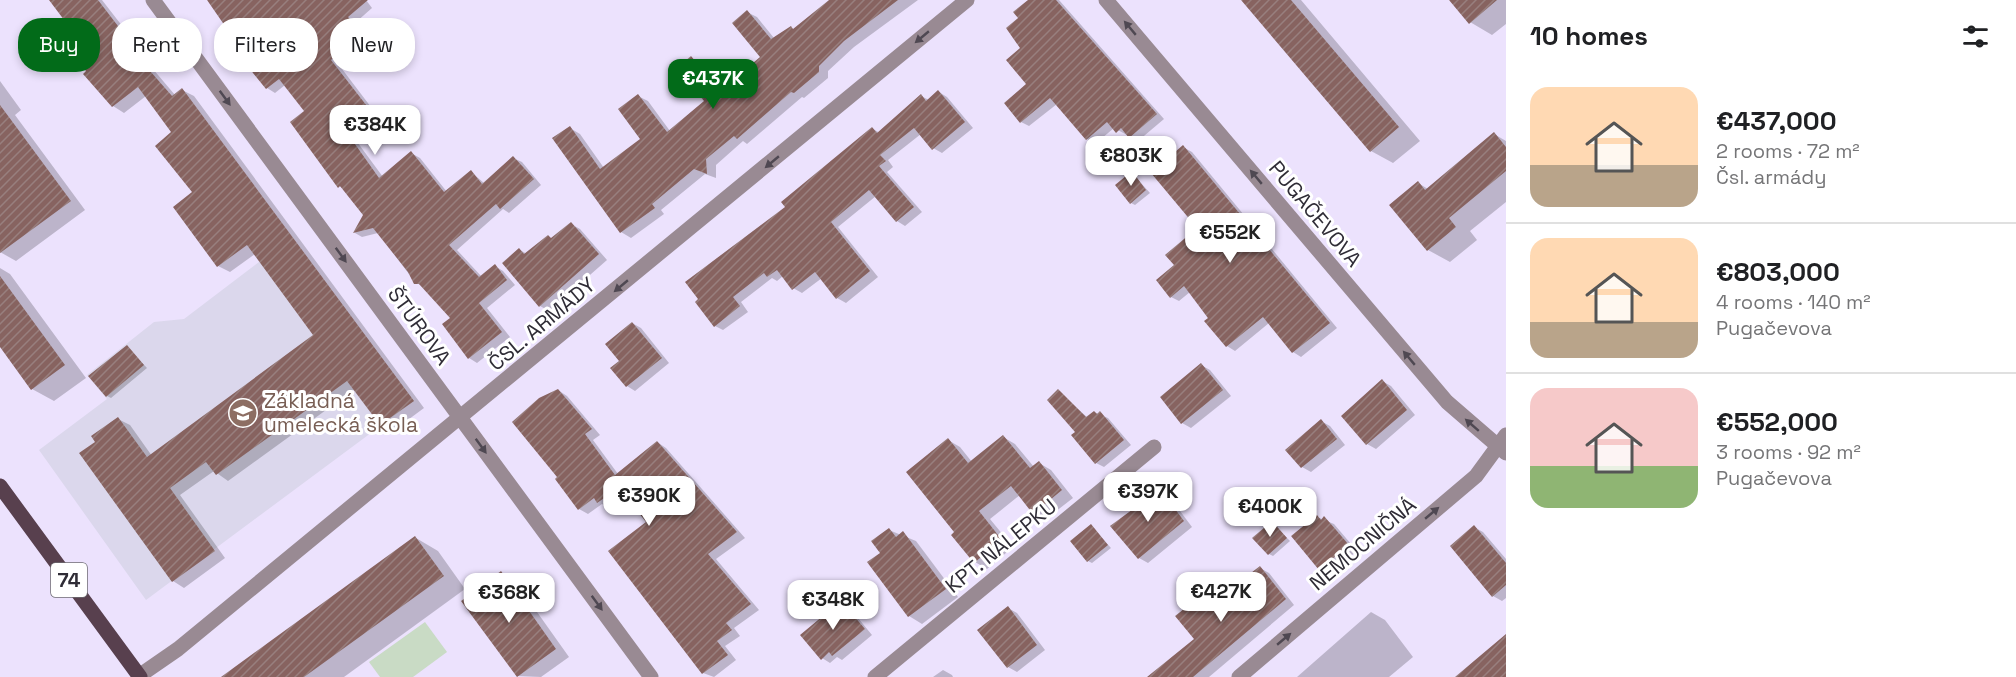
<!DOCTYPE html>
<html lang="en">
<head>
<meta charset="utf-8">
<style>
  body { margin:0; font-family:"Space Grotesk",sans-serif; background:#f2f2f2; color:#202124; height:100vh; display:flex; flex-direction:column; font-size:22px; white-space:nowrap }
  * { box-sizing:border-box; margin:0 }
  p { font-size:20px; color:#757577 }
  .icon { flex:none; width:33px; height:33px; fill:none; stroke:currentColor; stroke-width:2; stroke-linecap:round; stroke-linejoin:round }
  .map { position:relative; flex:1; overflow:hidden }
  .panel { display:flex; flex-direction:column; background:#fff; width:510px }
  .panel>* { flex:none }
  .top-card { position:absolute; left:18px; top:18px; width:570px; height:54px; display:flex; gap:12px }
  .price { position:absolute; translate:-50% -51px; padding:0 14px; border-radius:12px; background:#fff; color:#222; font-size:20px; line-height:39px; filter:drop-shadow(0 2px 3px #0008) }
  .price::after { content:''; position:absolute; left:50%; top:36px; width:18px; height:14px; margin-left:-9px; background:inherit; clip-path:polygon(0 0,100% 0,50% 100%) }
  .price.active { background:#026b19; color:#fff }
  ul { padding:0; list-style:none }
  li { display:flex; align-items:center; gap:18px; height:150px; padding:0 24px }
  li+li { border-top:2px solid #e0e0e0 }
  li span { display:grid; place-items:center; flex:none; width:168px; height:120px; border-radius:18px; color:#555 }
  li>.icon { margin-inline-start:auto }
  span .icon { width:72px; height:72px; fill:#fffc; stroke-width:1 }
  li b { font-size:26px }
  h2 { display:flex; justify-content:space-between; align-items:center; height:72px; padding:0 24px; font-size:26px }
  .tag { padding:0 21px; border-radius:24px; background:#fff; box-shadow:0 3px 9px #0003; font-size:21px; line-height:54px }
  .tag.active { background:#026b19; color:#fff }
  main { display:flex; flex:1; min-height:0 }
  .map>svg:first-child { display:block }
  .education { fill:#dbd7ec }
  .green { fill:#c9dbc5 }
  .shadow { fill:#0003 }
  .building { fill:url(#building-hatch) }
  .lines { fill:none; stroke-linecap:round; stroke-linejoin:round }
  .minor { stroke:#998a93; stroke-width:15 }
  .major { stroke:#58404e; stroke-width:15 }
  .oneway { fill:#4f4852 }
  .labels { text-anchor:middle; stroke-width:6; stroke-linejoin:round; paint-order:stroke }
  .shield { fill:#fff; stroke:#6d6b72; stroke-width:1.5 }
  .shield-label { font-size:20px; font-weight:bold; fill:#2f2c36 }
  .street-label { font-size:21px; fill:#2f2c36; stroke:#fff }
  .education-label { font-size:21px; fill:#785e54; stroke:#fff; text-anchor:start }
</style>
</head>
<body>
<main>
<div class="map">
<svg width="1506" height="677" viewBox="0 0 1506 677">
  <defs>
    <pattern id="building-hatch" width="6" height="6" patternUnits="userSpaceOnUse" patternTransform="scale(1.5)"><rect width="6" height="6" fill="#876360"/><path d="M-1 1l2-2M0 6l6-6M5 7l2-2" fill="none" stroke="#987f7e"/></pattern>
  </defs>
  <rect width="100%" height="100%" fill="#ece2fd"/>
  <!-- education -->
  <path class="education" d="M292,237l122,164 -268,199 -107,-150 68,-51 -20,-24 67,-53 30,-3z"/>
  <!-- green -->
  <path class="green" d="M425,622l22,30 -34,25h-33l-11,-15z"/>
  <!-- shadow -->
  <path class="shadow" d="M51,0h51l35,45 11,6 -1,11 28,33 7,-5 12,6 230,312 -31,23 -12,-7 -26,-35 -127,92 -14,-10 -34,24 45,63 -41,30 -11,-7 -76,-139 21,-23 12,6 22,31 163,-121 -60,-81 -25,18 -12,-6 -45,-134 -27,-36 -22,17 -11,-7 -19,-49z
    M218,0h148l6,8 -17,15 15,15 -31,27 38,50 -25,20 31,42 28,-24 9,5 27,34 24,-20 13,11 29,-25 9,4 19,23 -32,28 -6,-4 -46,41 25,27 13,-11 8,5 12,14 -28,23 23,29 -33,26 -8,-5 -17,-40 -28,-31 -9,-5 -37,-49 -16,4 -7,-4 9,-18 -18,-25 -7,-4 -33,-75 -21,-26 -10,8 -8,-5z
    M832,0h86l-64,47 -26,24v7l-24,20 -2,-1 -55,47 -4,-3 -27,24v13l-11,-4 -44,36 3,4 -33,24 -10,-6 -67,-93 16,-11 10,6 24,34 38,-28 -4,-44 10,5 22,30 36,-29 -15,-44 10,6 22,27 39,-33 -15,-46 10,5 17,21 20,-8z
    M1030,0h29l105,119 -26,22 -24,-13 -19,16 -8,-5 -30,-35 -28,22 -8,-4 7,-38 -8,-65z
    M1243,0h58l119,141 -27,22 -22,-12z
    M1451,0h55v24l-14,11 -22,-13z
    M0,81l21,29 -6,5 70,95 -69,51 -16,-9z
    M939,92l8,5 26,31 -31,25 -9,-5 -12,-14 -33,26 5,7 -6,5 35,40 -17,14 -8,-5 -21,-25 -38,31 40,50 -32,26 -9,-5 -15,-20 -20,15 -9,-5 -10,-12 -6,5 -5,-3 -31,24 7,10 -25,18 -8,-4 72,-119 86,-78 7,4 41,-37 8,4z
    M1494,134l12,7v61l-36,29 7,9 -27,22 -22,-12 -10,-67 10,6z
    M1183,147l9,5 145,176 -36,29 -8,-5 -24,-29 -34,28 -8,-5 -37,-54 -11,9 -8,-4 5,-32 23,-37z
    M1132,173l18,20 -15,12 -4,-2z
    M571,224l9,5 27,31 -58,51 -9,-5 -20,-56 7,4 25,-15z
    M0,268l10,6 76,104 -32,23 -22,-12 -32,-44z
    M632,323l9,5 28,35 -34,28 -8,-5z
    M127,347l20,21 -36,30 -4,-2z
    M1201,365l9,5 21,26 -40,32 -9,-5z
    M1382,381l9,5 24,29 -39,34 -9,-5z
    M558,390l9,6 33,39 -7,5 25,34 39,-32 9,6 79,90 -29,21 43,51 -25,18 6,8 -15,10 11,14 -22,17 -11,-4 -55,-151 -22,-28 -19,13 -5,-3 -14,10 -9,-5 -19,-32z
    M1058,391l30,27 6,-6 14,6 23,27 -27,22 -8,-4 -19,-30z
    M1321,421l9,5 15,19 -34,27 -9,-5z
    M1003,437l12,7 19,23 5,-4 12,7 22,28 -27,21 -12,-6 -14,-18 -30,24 23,28 -26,22 -12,-7 -18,-30 -9,-92 12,7 12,15z
    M1170,483l9,5 -2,19 15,20 -44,36 -9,-5 -26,-32z
    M1317,517l17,7 23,27 -28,23 -9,-5z
    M1272,523l18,18 -17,15 -4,-2z
    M1091,526l20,22 -19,15 -4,-2z
    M1474,527l9,5 23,27v39l-4,3 -9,-5z
    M889,530l27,11 42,56 -36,27 -13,-8 -27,-63z
    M416,538l22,13 27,38 -121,88h-100z
    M1260,568l9,5 25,32 -85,72h-45l32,-38 12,-48 12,9z
    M501,573l14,8 54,76 -28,20 -24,-1z
    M841,602l8,5 23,28 -30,25 -5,-3 -7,6 -8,-5z
    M1008,608l9,5 28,37 -28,22 -9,-5z
    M1371,612l14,8 28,37 -24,20h-92z
    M943,670l9,5 1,2h-20z"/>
  <!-- building -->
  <path class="building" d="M49,0h49l33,43h6l-1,12 36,41 10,-8 232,313 -34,24 -33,-44 -131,94 -10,-13 -36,26 45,63 -43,31 -93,-129 16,-11 -4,-6 27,-19 29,40 166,-122 -66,-90 -30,22 -44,-60 19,-15 -37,-46 16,-14 -33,-45 -26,20 -29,-33 3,-3 -5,-6 11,-8z
    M207,0h161l-20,17 15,16 -32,27 39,50 -25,20 34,48 32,-27 33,41 27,-22 11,14 31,-28 21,23 -34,30 -4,-5 -47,41 30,32 16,-13 12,16 -28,23 23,29 -34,27 -26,-35 8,-6 -31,-34h-5l-6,-12 -35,-44 -20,5 10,-18 -23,-29 -2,2 -48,-66 14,-11 -25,-32 -13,10 -17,-21 3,-3z
    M829,0h69l-54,41 -25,25v6l-25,21 -3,-1 -54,47 -3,-3 -28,23 1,15 -13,-5 -42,35 3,4 -35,25 -68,-95 18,-12 30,43 40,-30 -22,-30 20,-15 29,38 37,-31 -27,-33 14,-12 29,35 40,-34 -28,-34 15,-13 24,29 20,-13 2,3z
    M1028,0h28l101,114 -28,24 -8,-10 -5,5 -9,-11 -21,18 -36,-42 -30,25 -16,-20 22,-19 -20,-24 14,-12 -14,-20 12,-10 -5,-6z
    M1241,0h50l108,127 -29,25z
    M1449,0h48l-28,24z
    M938,90l27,32 -33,28 -18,-22 -34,27 6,6 -7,5 35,41 -18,15 -27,-32 -38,32 39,49 -34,28 -21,-27 -23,18 -15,-20 -10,7 -3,-4 -31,24 7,9 -26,21 -19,-25 3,-3 -13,-17 100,-75 -4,-5 91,-75 5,6 44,-39 5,7z
    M0,105l71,96 -71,52z
    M1494,132l12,15v24l-57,47 7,9 -29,24 -38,-46 29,-24 7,9z
    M1183,145l147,178 -38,30 -29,-36 -37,30 -22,-26 4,-3 -24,-32 -14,12 -14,-18 18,-15 -9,-10 32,-27 -46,-55z
    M1132,171l14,19 -16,14 -15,-19z
    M571,222l28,32 -60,53 -37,-44 17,-15 5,6 24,-19 3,3z
    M0,276l65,89 -34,25 -31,-43z
    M632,322l30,36 -36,29 -16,-19 9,-7 -14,-17z
    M127,345l17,20 -38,32 -18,-21z
    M1201,363l22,27 -42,34 -21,-27z
    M1382,379l25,31 -41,35 -25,-29z
    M558,389l34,40 -7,5 30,41 42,-34 80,91 -29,22 43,50 -25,19 6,7 -15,11 11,14 -26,19 -94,-123 38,-29 -27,-34 -22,15 -3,-5 -16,12 -23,-31 2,-2 -45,-55 27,-24z
    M1058,389l28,28 8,-6 3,3 3,-3 24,29 -29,24 -24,-29 4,-3 -28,-32z
    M1321,419l16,20 -36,29 -16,-18z
    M1003,435l27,33 9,-7 23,29 -29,24 -22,-28 -32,25 23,29 -28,23 -23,-28 3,-3 -48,-60 42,-34 20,25z
    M1170,482l-1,19 15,20 -46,38 -28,-33z
    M1317,515l4,5 3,-4 25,29 -30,25 -28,-34z
    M1272,521l15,17 -19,17 -16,-17z
    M1091,524l17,21 -21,17 -17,-21z
    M1474,525l32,38v22l-14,12 -42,-51z
    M889,528l7,9 7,-6 43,58 -38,28 -41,-55 13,-9 -9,-12z
    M415,536l29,40 -140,101h-83z
    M1260,566l26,33 -93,78h-46l47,-38 -19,-23 33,-26 8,10z
    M501,571l55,78 -39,28 -56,-76z
    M841,601l24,28 -33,27 -3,-4 -8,8 -21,-25z
    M1008,606l29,39 -30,23 -30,-38z
    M1506,634v43h-51z"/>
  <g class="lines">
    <!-- minor -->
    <path class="minor" d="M153,0l498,677
      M1106,0l341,402 59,51
      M139,676l39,-27 789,-649
      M875,677l279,-230
      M1239,677l237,-201 30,-41"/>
    <!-- major -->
    <path class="major" d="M0,486l140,191"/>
  </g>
  <!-- one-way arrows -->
  <defs><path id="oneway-solid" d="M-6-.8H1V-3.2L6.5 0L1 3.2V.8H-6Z" transform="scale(1.5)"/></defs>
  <g class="oneway">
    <use href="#oneway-solid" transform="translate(1130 28) rotate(-130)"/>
    <use href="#oneway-solid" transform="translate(922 37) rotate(140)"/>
    <use href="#oneway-solid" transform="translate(225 98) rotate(54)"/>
    <use href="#oneway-solid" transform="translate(772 162) rotate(140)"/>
    <use href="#oneway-solid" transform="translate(1256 177) rotate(-130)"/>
    <use href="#oneway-solid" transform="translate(341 255) rotate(54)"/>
    <use href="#oneway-solid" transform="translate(621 286) rotate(140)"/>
    <use href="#oneway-solid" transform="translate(1409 358) rotate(-130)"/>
    <use href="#oneway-solid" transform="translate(1472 425) rotate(-139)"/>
    <use href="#oneway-solid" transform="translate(481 446) rotate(54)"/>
    <use href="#oneway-solid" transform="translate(1432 513) rotate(-40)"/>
    <use href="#oneway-solid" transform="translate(597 603) rotate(54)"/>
    <use href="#oneway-solid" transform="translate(1284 639) rotate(-40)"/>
  </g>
  <!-- icons -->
  <defs>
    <g id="school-disc" transform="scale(1.5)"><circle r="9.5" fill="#8d6e63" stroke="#fff"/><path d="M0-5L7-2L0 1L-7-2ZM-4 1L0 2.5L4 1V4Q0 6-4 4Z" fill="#fff"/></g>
  </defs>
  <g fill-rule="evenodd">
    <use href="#school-disc" x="243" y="413"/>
  </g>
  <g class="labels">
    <!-- shield labels -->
    <rect class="shield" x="51" y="563" width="36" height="34" rx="4.5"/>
    <g class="shield-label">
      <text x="69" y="587">74</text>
    </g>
    <!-- street labels -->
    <g class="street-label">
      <text transform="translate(1315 214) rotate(50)" y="7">PUGAČEVOVA</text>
      <text transform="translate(542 324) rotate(-40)" y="7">ČSL. ARMÁDY</text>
      <text transform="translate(419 326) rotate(54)" y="7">ŠTÚROVA</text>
      <text transform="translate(1363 544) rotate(-40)" y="7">NEMOCNIČNÁ</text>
      <text transform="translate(1001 546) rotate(-39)" y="7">KPT. NÁLEPKU</text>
    </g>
    <!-- education labels -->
    <g class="education-label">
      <text x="264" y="408">Základná<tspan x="264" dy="24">umelecká škola</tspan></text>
    </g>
  </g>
</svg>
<b class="price active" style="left:713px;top:110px">€437K</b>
<b class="price" style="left:375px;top:156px">€384K</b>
<b class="price" style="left:1131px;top:187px">€803K</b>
<b class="price" style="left:1230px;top:264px">€552K</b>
<b class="price" style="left:1148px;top:523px">€397K</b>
<b class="price" style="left:649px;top:527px">€390K</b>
<b class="price" style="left:1270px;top:538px">€400K</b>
<b class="price" style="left:1221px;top:623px">€427K</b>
<b class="price" style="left:509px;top:624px">€368K</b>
<b class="price" style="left:833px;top:631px">€348K</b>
<div class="top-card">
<a class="tag active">Buy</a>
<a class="tag">Rent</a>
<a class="tag">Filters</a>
<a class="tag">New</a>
</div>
</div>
<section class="panel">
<h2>10 homes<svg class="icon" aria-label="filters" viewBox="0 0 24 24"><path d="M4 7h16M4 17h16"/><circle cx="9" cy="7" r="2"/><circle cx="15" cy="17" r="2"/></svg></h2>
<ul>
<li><span style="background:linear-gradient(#ffd9b3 65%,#b9a48a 0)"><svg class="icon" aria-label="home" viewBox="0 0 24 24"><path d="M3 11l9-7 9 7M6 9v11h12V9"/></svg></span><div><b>€437,000</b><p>2 rooms · 72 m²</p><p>Čsl. armády</p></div></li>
<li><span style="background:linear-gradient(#ffd9b3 70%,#b9a48a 0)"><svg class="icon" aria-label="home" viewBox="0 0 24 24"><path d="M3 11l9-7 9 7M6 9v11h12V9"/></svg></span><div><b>€803,000</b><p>4 rooms · 140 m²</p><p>Pugačevova</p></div></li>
<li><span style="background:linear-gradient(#f6c9c9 65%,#8fb573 0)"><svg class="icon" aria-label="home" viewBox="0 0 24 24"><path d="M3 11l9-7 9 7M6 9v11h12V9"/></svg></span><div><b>€552,000</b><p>3 rooms · 92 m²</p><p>Pugačevova</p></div></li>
</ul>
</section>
</main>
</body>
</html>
